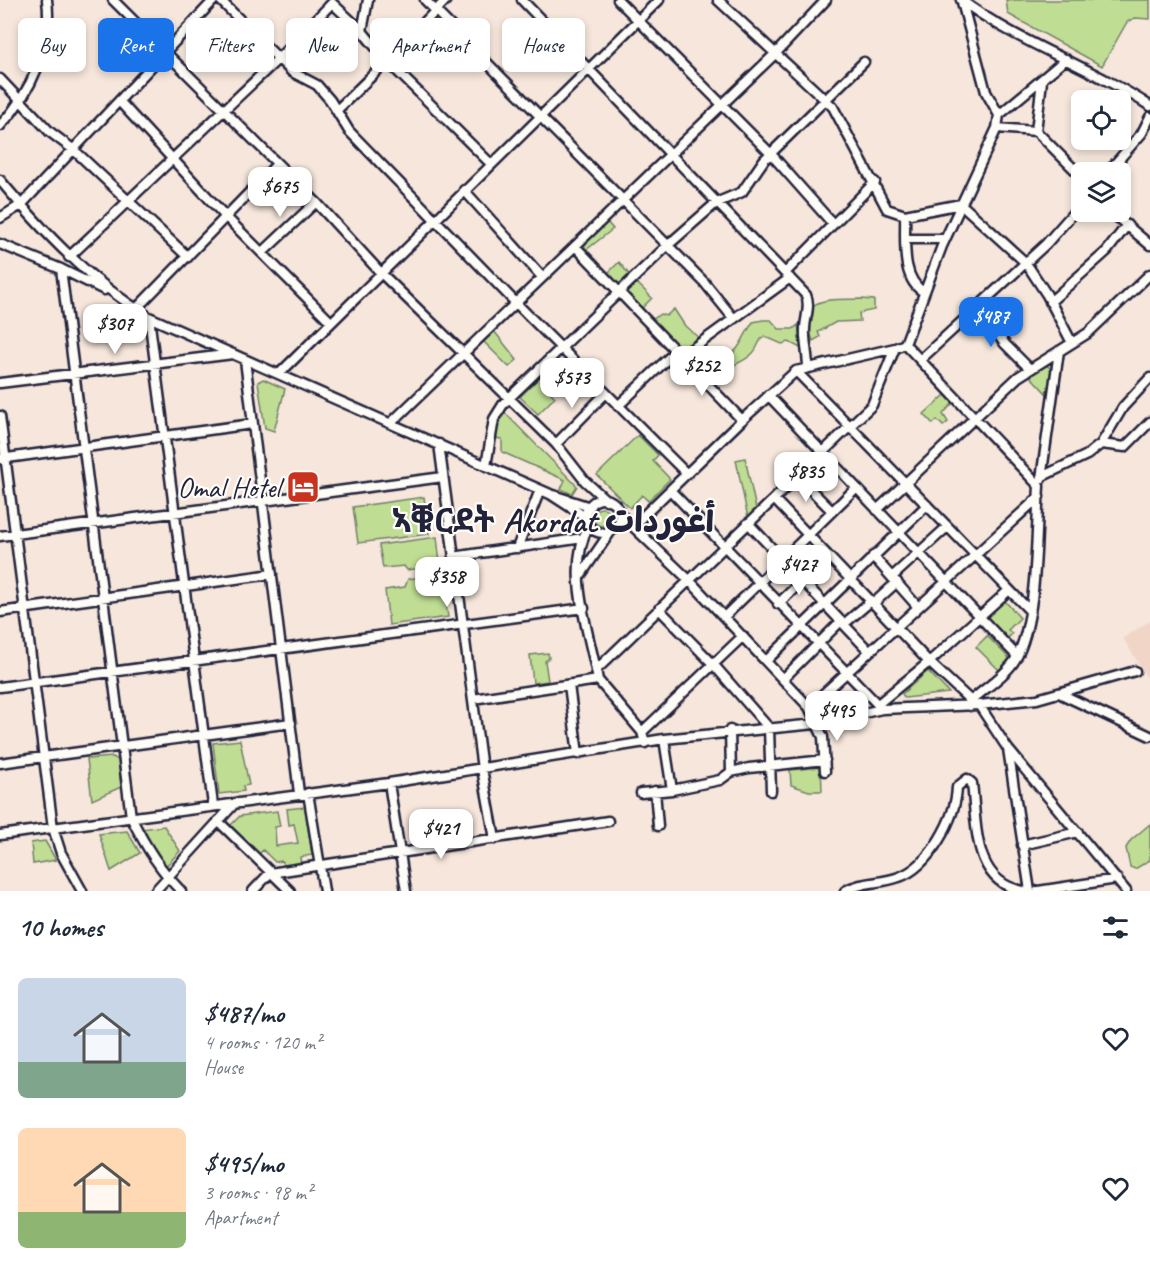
<!DOCTYPE html>
<html lang="en">
<head>
<meta charset="utf-8">
<style>
  body { margin:0; font-family:Caveat,"Playpen Sans Arabic","Noto Sans Ethiopic",sans-serif; background:#f2f2f3; color:#1f2937; height:100vh; display:flex; flex-direction:column; font-size:22px; white-space:nowrap }
  * { box-sizing:border-box; margin:0 }
  p { font-size:20px; color:#747a83 }
  .icon { flex:none; width:33px; height:33px; fill:none; stroke:currentColor; stroke-width:2; stroke-linecap:round; stroke-linejoin:round }
  .map { position:relative; height:891px; overflow:hidden }
  .panel { display:flex; flex-direction:column; background:#fff; flex:1 }
  .panel>* { flex:none }
  .hud { position:absolute; left:18px; top:18px; width:600px; height:54px; display:flex; gap:12px }
  .fabs { position:absolute; left:1071px; top:90px; display:grid; gap:12px }
  .fabs a { display:grid; place-items:center; width:60px; height:60px; border-radius:9px; background:#fff; box-shadow:0 3px 9px #0003; font-size:30px }
  .price { position:absolute; translate:-50% -51px; padding:0 14px; border-radius:12px; background:#fff; color:#222; font-size:20px; line-height:39px; filter:drop-shadow(0 2px 3px #0008) }
  .price::after { content:''; position:absolute; left:50%; top:36px; width:18px; height:14px; margin-left:-9px; background:inherit; clip-path:polygon(0 0,100% 0,50% 100%) }
  .price.current { background:#1a73e8; color:#fff }
  ul { padding:0; list-style:none }
  li { display:flex; align-items:center; gap:18px; height:150px; padding:0 18px }
  li span { display:grid; place-items:center; flex:none; width:168px; height:120px; border-radius:9px; color:#555 }
  li>.icon { margin-inline-start:auto }
  span .icon { width:72px; height:72px; fill:#fffc; stroke-width:1 }
  li b { font-size:26px }
  h2 { display:flex; justify-content:space-between; align-items:center; height:72px; padding:0 18px; font-size:26px }
  .chip { padding:0 21px; border-radius:9px; background:#fff; box-shadow:0 3px 9px #0003; font-size:21px; line-height:54px }
  .chip.current { background:#1a73e8; color:#fff }
  .map>svg:first-child { display:block }
  .built { fill:#f1d6c8 }
  .green { fill:#c0dd94; stroke:#718068; stroke-width:1.5 }
  .lines { fill:none; stroke-linecap:round; stroke-linejoin:round }
  .street-casing { stroke:#22223b; stroke-width:13 }
  .street { stroke:#fdfcf7; stroke-width:8 }
  .labels { text-anchor:middle; stroke-width:4.5; stroke-linejoin:round; paint-order:stroke }
  .poi-label { font-size:28px; fill:#22223b; stroke:#fdfcf7; text-anchor:end }
  .district-label { font-size:34px; font-weight:bold; fill:#22223b; stroke:#fdfcf7 }
</style>
</head>
<body>
<div class="map">
<svg width="1150" height="891" viewBox="0 0 1150 891">
  <rect width="100%" height="100%" fill="#f6e6db"/>
  <filter id="ink" filterUnits="userSpaceOnUse"><feTurbulence type="fractalNoise" baseFrequency=".0167" numOctaves="2"/><feDisplacementMap in="SourceGraphic" scale="12" xChannelSelector="R" yChannelSelector="G"/><feConvolveMatrix kernelMatrix="1 2 1 2 8 2 1 2 1" color-interpolation-filters="sRGB"/></filter>
  <g filter="url(#ink)">
    <!-- built -->
    <path class="built" d="M1150,621v62l-27,-45z"/>
    <!-- green -->
    <path class="green" d="M1006,0h144v19l-15,-1 -8,4 -25,44 -94,-52z
      M607,222l6,7 -27,21 -2,-6z
      M619,262l12,15 -11,9 -12,-13z
      M636,282l16,16 -11,11 -15,-17z
      M861,299l13,1v10l-15,3 1,8 -24,1 -18,10 2,5 -7,4c-18,-47 16,-41 48,-42z
      M674,309l11,17 13,11 -14,10 -10,-3 -22,-24 8,-6 6,2z
      M763,320h8l8,9h14l5,-4 2,15 6,11 -17,-9 -7,2 -18,-8c-6,5 -6,12 -11,17 -12,13 -30,13 -42,25l-18,-19 2,-7 23,9c25,-10 21,-19 35,-39z
      M494,331l23,29 -8,7 -26,-26z
      M1044,364l10,6 -8,23 -16,-17z
      M542,375l13,13 -4,5 4,4 -17,17 -18,-17z
      M263,379l22,10 -11,42 -9,-3 -7,-46z
      M945,395l8,8 -10,11 5,8 -5,4 -6,-6 -4,4 -9,-10z
      M504,412l73,74 -5,8 -11,-5 4,-9 -63,-28v-13l-8,-1 1,-18z
      M638,435l20,20 -5,6 17,18 -22,22 -6,-6 -12,13 -33,-33z
      M745,458l11,51 -8,9 -12,-58z
      M424,497l5,37 -71,9 -5,-36z
      M593 517a9 9 0 1 1 18 0a9 9 0 1 1-18 0Z
      M437,537l3,27 -2,2 -31,4 -3,-4 -21,2 -4,-23z
      M438,575l4,3 6,39 -59,8 -4,-35 20,-3 3,-8z
      M1005,601l15,17 -12,12 4,4 -6,6 -20,-22z
      M987,636l23,23 -11,11 -23,-23z
      M548,653l1,5 -4,3 3,20 -15,2 -3,-28z
      M928,671l21,22 -44,5 -3,-4z
      M240,740l9,45 -6,1 1,5 -25,3 -6,-51z
      M113,757l5,3 3,27 -29,13 -5,-41z
      M821,767l1,24h-13l-18,-6 -1,-15z
      M305,807l7,48 -12,2 1,7 -17,2 -2,-5 -7,1 -12,-12 -5,5 -29,-28 11,-11 37,-5 3,15 -5,1 1,19 22,-3 -4,-19 -5,1 -2,-16z
      M1150,824v36l-15,9 -5,-2 -4,-19 5,-8z
      M164,826l16,25 -15,16 -24,-38z
      M127,831l13,22 -29,18 -12,-37z
      M45,841l11,19 -23,4 -2,-21z"/>
    <g class="lines">
      <!-- street casing -->
      <g class="street-casing">
        <path id="street" d="M113,0l203,202 64,70 176,172 29,37 21,19
          M220,0l72,72 25,13 13,15 19,31 166,171 171,171
          M425,0l279,282 30,37
          M446,0l-59,61 103,102
          M522,0l284,295c5,11 -1,23 -1,34 -1,11 3,26 3,39
          M618,0l153,154 62,70
          M718,0l115,107 54,102 18,6 56,-11 65,59 21,32 25,48
          M961,0c57,43 129,66 189,106
          M362,31l6,-31
          M0,79l50,53 24,18 114,107
          M120,102l106,115 104,104
          M999,115l67,-56
          M0,126c31,-33 53,-81 47,-126
          M997,128l39,3 46,46
          M1036,131l6,-50
          M1108,172l34,-39 8,-16
          M0,180c44,53 90,101 149,137l401,177 37,24
          M464,190l78,87
          M1111,212l39,33
          M905,215c1,24 -5,64 19,77
          M0,218l21,-13 193,-205
          M906,239h39
          M0,244l61,25 43,21
          M575,246l167,174
          M262,253l54,-51
          M69,257l210,-199 53,-55 30,28 25,30 -50,49
          M61,269l70,548c13,27 28,52 50,74
          M785,273l90,-91
          M1050,302l57,-51 20,-26
          M977,307l28,37 24,24
          M136,309l141,-145
          M149,317l64,488
          M905,344l134,142c-3,45 -1,136 -24,174 -9,15 -31,29 -44,41l-1,5
          M681,357l109,-79
          M245,360l54,433
          M920,360l126,-116 36,-41
          M796,371l233,239
          M280,373l379,-373
          M0,383l233,-29
          M768,395l249,261
          M618,406l58,-55
          M0,416l53,412 8,25 21,38
          M391,423l385,-370 50,-53
          M439,444l43,325 13,70
          M556,444l50,-51
          M1101,444l24,3 25,-25
          M0,459l252,-35
          M486,466l8,-47 10,-16 163,-157 49,-43 26,-11 22,-32 100,-98
          M798,477l34,34
          M1041,477l46,-22 14,-11 22,-37 27,-29
          M1041,479l18,-128
          M670,490l212,219
          M553,495l37,12
          M774,499l155,163 42,39
          M586 516a17 17 0 1 1 34 0a17 17 0 1 1-34 0Z
          M877,510l141,-133 70,-44 62,-59
          M620,514l69,66 120,127 14,30 2,34
          M748,523l121,128
          M589,525c-23,42 -2,101 7,145l2,10 44,52 3,11
          M634,525l108,-105 54,-49 99,-23
          M0,536l443,-59
          M517,548l23,-58
          M873,556l45,51
          M453,557l130,-19
          M580,576l31,-45
          M892,577l55,-50
          M874,603l23,-21
          M778,604l50,-48
          M659,609l54,55 56,64 2,63
          M0,612l272,-38
          M724,617l132,-129
          M844,624l27,-23
          M767,660l160,-155
          M596,670l276,-265 23,-57 10,-4 37,-98 55,-118 2,-13 -13,-23 -24,-90
          M784,678l57,-57
          M569,685l9,69
          M0,687l584,-79
          M1061,694l89,42
          M473,699l125,-19
          M878,704l51,-42 79,-71
          M979,705l29,44 118,142
          M809,707l230,-210
          M730,730l1,42
          M642,732l101,-96
          M664,739l8,51
          M1008,749l22,142
          M0,763l291,-40
          M389,783l17,108
          M655,791l3,35
          M308,793l16,98
          M641,793l31,-3 48,-10 11,-8 18,-4 76,-8
          M218,821l72,70
          M0,835l389,-52 275,-44 151,-15 67,-15 97,-4 58,-6 98,-28
          M1022,845l56,-13
          M155,891l80,-88
          M253,891l17,-18 338,-52
          M845,891c17,-10 36,-7 54,-14 30,-10 57,-59 58,-90l10,-8 5,4c5,41 0,99 51,108
          M1038,891l79,-12"/>
      </g>
      <!-- street -->
      <use href="#street" class="street"/>
    </g>
  </g>
  <!-- icons -->
  <defs>
    <g id="hotel-square" transform="scale(1.725)"><rect x="-9" y="-9" width="18" height="18" rx="4" fill="#c8321e" stroke="#fdfcf7"/><path d="M-6-4.5h1.5V1H6V5H4.5V3h-9V5H-6ZM-4 0a1.8 1.8 0 1 1 3.6 0ZM.5 0V-2.5h3Q6-2.5 6 0Z" fill="#fff"/></g>
  </defs>
  <g fill-rule="evenodd">
    <use href="#hotel-square" x="303" y="487"/>
  </g>
  <g class="labels">
    <!-- poi labels -->
    <g class="poi-label">
      <text x="280" y="497">Omal Hotel</text>
    </g>
    <!-- district labels -->
    <g class="district-label">
      <text x="553" y="532">ኣቑርደት Akordat أغوردات</text>
    </g>
  </g>
</svg>
<div class="fabs">
<a><svg class="icon" aria-label="locate" viewBox="0 0 24 24"><circle cx="12" cy="12" r="6"/><path d="M12 2v4M12 18v4M2 12h4M18 12h4"/></svg></a>
<a><svg class="icon" aria-label="layers" viewBox="0 0 24 24"><path d="M12 4l9 5-9 5-9-5zM3 14l9 5 9-5"/></svg></a>
</div>
<b class="price" style="left:280px;top:218px">$675</b>
<b class="price current" style="left:991px;top:348px">$487</b>
<b class="price" style="left:115px;top:355px">$307</b>
<b class="price" style="left:702px;top:397px">$252</b>
<b class="price" style="left:572px;top:409px">$573</b>
<b class="price" style="left:806px;top:503px">$835</b>
<b class="price" style="left:799px;top:596px">$427</b>
<b class="price" style="left:447px;top:608px">$358</b>
<b class="price" style="left:837px;top:742px">$495</b>
<b class="price" style="left:441px;top:860px">$421</b>
<div class="hud">
<a class="chip">Buy</a>
<a class="chip current">Rent</a>
<a class="chip">Filters</a>
<a class="chip">New</a>
<a class="chip">Apartment</a>
<a class="chip">House</a>
</div>
</div>
<section class="panel">
<h2>10 homes<svg class="icon" aria-label="filters" viewBox="0 0 24 24"><path d="M4 7h16M4 17h16"/><circle cx="9" cy="7" r="2"/><circle cx="15" cy="17" r="2"/></svg></h2>
<ul>
<li><span style="background:linear-gradient(#c9d6e8 70%,#7fa58c 0)"><svg class="icon" aria-label="home" viewBox="0 0 24 24"><path d="M3 11l9-7 9 7M6 9v11h12V9"/></svg></span><div><b>$487/mo</b><p>4 rooms · 120 m²</p><p>House</p></div><svg class="icon" aria-label="heart" viewBox="0 0 24 24"><path d="M12 20l-8-8c-3-5 5-10 8-4 3-6 11-1 8 4z"/></svg></li>
<li><span style="background:linear-gradient(#ffd9b3 70%,#8fb573 0)"><svg class="icon" aria-label="home" viewBox="0 0 24 24"><path d="M3 11l9-7 9 7M6 9v11h12V9"/></svg></span><div><b>$495/mo</b><p>3 rooms · 98 m²</p><p>Apartment</p></div><svg class="icon" aria-label="heart" viewBox="0 0 24 24"><path d="M12 20l-8-8c-3-5 5-10 8-4 3-6 11-1 8 4z"/></svg></li>
</ul>
</section>
</body>
</html>
